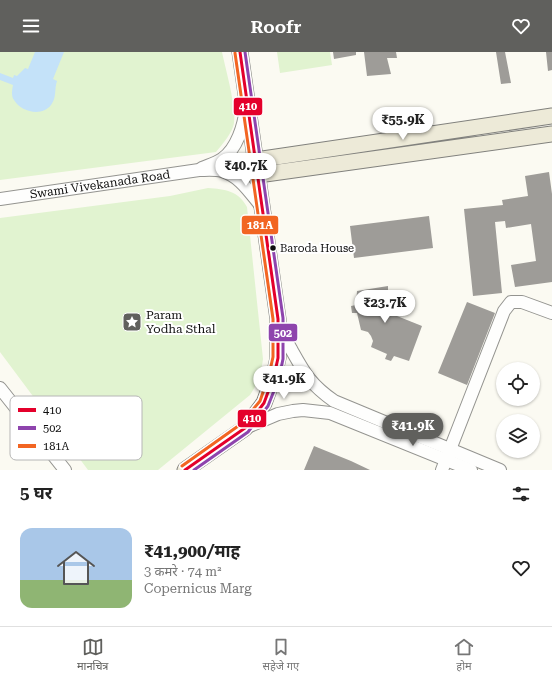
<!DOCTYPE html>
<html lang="hi">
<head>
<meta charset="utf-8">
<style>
  body { margin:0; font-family:"Roboto Serif","Noto Sans Devanagari",serif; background:#f6f6f6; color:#222; height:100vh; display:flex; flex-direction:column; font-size:15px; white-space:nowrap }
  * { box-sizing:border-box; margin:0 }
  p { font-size:13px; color:#767676 }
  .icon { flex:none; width:22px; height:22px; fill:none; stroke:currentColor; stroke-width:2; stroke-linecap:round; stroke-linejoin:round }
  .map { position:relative; height:418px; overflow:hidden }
  .side { display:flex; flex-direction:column; background:#fff; flex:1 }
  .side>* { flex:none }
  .controls { position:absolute; left:496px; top:310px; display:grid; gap:8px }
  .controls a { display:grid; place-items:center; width:44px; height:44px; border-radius:50%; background:#fff; box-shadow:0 1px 3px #0004; font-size:20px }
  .price { position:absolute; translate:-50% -34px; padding:0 9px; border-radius:14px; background:#fff; color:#222; font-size:13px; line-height:26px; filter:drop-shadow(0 1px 2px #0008) }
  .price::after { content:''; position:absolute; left:50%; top:24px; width:12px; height:9px; margin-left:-6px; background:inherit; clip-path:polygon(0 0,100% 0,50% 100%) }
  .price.selected { background:#60605d; color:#fff }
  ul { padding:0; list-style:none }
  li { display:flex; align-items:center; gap:12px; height:100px; padding:0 20px }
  li span { display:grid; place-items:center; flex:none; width:112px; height:80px; border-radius:12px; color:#555 }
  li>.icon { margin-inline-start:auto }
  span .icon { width:48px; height:48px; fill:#fffc; stroke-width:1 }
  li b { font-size:17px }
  h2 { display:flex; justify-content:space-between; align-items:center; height:48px; padding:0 20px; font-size:17px }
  header { display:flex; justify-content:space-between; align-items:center; height:52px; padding:0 20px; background:#60605d; color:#fff; font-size:18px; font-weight:600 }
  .tab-bar { display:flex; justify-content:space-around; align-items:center; height:56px; border-top:1px solid #e0e0e0; background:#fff; font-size:11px; color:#767676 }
  .tab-bar a { display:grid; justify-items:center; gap:2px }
  .tab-bar .selected { color:#60605d }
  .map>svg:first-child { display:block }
  .green { fill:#e1f3d0 }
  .water { fill:#c4e2f9 }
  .building { fill:#9e9c98 }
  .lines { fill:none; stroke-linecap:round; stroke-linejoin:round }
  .minor-casing { stroke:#949490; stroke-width:14 }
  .major-casing { stroke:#81817d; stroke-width:17 }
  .minor { stroke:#fefefd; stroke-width:12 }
  .major { stroke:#edead8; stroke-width:15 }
  .bus-1-casing { stroke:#fff; stroke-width:6 }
  .bus-2-casing { stroke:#fff; stroke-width:6 }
  .bus-3-casing { stroke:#fff; stroke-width:6 }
  .bus-1 { stroke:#e4002b; stroke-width:3 }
  .bus-2 { stroke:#8e44ad; stroke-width:3 }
  .bus-3 { stroke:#f26522; stroke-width:3 }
  .bus-dot { fill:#0d0d0d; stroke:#fff; stroke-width:1.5 }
  .labels { text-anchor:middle; stroke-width:4; stroke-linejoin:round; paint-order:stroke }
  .bus-label { font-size:11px; fill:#0d0d0d; stroke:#fff; text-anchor:start }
  .street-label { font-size:12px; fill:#0d0d0d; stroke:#fff }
  .poi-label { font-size:12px; fill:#0d0d0d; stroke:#fff; text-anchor:start }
  .key { fill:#fff; stroke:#b6b6b6; stroke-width:1 }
  .key-label { font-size:11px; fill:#0d0d0d }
  .line-badge { stroke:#fff; stroke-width:1.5 }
  .badge-label { font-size:11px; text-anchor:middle; font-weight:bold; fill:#fff }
</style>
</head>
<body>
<header><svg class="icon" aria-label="menu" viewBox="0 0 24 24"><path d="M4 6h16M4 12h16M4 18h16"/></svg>Roofr<svg class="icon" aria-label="heart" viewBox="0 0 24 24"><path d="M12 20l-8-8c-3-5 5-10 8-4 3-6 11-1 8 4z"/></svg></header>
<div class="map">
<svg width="552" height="418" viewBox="0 0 552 418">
  <rect width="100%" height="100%" fill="#fbfaf2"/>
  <!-- green -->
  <path class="green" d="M0,0h222c4,19 14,53 12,71 -1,9 -12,22 -18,29l-216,28z
    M277,0h53l2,13 -52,8z
    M208,136c17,1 31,3 39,19l16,152c-2,14 -5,24 -13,36l-92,75h-70l-88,-118v-134l170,-22z"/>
  <!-- water -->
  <path class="water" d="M35,0h29l-11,27 4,2c-3,9 0,16 -6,24 -9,12 -30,7 -37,-5 -3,-4 -2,-10 -1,-15l-13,-5v-7l13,5 1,-3 3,1 8,-8 3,1z"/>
  <!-- building -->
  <path class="building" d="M333,0h23v3l-22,4z
    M364,0h32l1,6h-10l4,16 -24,2z
    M496,0h9l6,31 -10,1z
    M546,0h6v18l-4,1z
    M549,120l3,22v88l-37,5 -4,-22 25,-4 -5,-37 -25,4 -1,-7 -10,1 7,71 -29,3 -9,-87 39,-4 -1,-5 26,-4 -3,-20z
    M429,164l4,32 -79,10 -4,-32z
    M388,234v10l4,18 30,12 -13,35 -15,-5 -3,5 -6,-2 2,-5 -16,-7 2,-6 -2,-5 -3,-4 -7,-2 -4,-17h-5l-1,-7 5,-1 1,-14z
    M467,250l28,11 -28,72 -29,-12z
    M314,394l37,15 19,9h-66z"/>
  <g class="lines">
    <!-- minor casing -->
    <g class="minor-casing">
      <g id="minor">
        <path d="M202,116c7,-3 14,-5 20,-9 15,-10 22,-34 24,-51"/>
        <path id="s1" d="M0,147l199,-29c7,0 16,-1 23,1 18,5 28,22 40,36"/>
        <path d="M279,274c2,8 8,15 12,23 14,25 19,35 43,52l166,69"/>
        <path d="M0,336l65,82"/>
        <path d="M245,376l33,-14 15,-3 10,-1 27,3 141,57"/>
        <path d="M442,418l62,-159 7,-9h11l30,11"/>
      </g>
    </g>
    <!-- major casing -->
    <g class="major-casing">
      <path id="major" d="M256,108l296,-44
        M258,123l294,-41
        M185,418l60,-42 19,-25 10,-27 4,-18v-39l-38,-267"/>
    </g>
    <!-- minor -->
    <use href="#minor" class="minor"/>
    <!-- major -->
    <use href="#major" class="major"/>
    <!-- bus-1 casing -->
    <g class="bus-1-casing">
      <path id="bus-1" d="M185,418l60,-42 19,-25 10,-27 4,-18v-39l-38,-267"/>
    </g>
    <!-- bus-2 casing -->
    <g class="bus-2-casing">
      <path id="bus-2" d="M194,418l54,-38 20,-26 11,-28 4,-19v-41l-38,-266"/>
    </g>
    <!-- bus-3 casing -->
    <g class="bus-3-casing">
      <path id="bus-3" d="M182,414l59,-42 19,-23 9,-26 4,-18v-38l-38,-266"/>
    </g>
    <!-- bus-1 -->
    <use href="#bus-1" class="bus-1"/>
    <!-- bus-2 -->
    <use href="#bus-2" class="bus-2"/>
    <!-- bus-3 -->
    <use href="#bus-3" class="bus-3"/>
  </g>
  <!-- icons -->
  <defs>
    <g id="sight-square" transform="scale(1)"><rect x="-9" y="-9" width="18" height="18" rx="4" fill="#60605d" stroke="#fff"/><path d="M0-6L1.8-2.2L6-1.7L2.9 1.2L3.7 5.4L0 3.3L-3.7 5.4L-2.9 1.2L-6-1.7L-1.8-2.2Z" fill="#fff"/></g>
  </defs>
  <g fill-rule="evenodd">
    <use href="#sight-square" x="132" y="270"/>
  </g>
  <!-- markers -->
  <circle class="bus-dot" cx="273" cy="196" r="3.5"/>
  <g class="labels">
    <!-- bus labels -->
    <g class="bus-label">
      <text x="280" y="200">Baroda House</text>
    </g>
    <!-- street labels -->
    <g class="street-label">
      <text dy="4" stroke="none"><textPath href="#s1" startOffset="101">Swami Vivekanada Road</textPath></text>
    </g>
    <!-- poi labels -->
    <g class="poi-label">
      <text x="146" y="267">Param<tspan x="146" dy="14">Yodha Sthal</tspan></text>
    </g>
  </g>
  <!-- legend -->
  <rect x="10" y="344" width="132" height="64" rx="6" class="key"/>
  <rect x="18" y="356" width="18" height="4" fill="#e4002b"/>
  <rect x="18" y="374" width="18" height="4" fill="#8e44ad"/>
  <rect x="18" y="392" width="18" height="4" fill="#f26522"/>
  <g class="key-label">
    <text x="43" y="362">410</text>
    <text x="43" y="380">502</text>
    <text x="43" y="398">181A</text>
  </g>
  <g class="line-badge">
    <rect x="233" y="45" width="30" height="19" rx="4" fill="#e4002b"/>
    <rect x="241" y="163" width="38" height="20" rx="4" fill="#f26522"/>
    <rect x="268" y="271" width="30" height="19" rx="4" fill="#8e44ad"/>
    <rect x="237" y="357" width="30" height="19" rx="4" fill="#e4002b"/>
  </g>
  <g class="badge-label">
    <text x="248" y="58">410</text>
    <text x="260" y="177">181A</text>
    <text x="283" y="285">502</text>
    <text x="252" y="370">410</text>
  </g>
</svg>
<div class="controls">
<a><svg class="icon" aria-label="locate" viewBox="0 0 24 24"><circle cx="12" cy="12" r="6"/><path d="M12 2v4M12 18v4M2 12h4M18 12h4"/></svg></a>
<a><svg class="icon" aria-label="layers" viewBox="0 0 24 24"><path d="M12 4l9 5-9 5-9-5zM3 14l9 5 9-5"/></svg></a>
</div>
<b class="price" style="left:403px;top:89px">₹55.9K</b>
<b class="price" style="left:246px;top:135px">₹40.7K</b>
<b class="price" style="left:385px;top:272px">₹23.7K</b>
<b class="price" style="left:284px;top:348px">₹41.9K</b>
<b class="price selected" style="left:413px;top:395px">₹41.9K</b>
</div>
<section class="side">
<h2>5 घर<svg class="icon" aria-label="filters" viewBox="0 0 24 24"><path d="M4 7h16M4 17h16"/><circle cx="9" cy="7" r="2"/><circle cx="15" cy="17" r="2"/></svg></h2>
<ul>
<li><span style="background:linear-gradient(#a9c7e8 65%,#8fb573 0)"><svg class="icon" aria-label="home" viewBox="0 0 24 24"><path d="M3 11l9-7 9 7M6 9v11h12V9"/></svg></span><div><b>₹41,900/माह</b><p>3 कमरे · 74 m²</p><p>Copernicus Marg</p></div><svg class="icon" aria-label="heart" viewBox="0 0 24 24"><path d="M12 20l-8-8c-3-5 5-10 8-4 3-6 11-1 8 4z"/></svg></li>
</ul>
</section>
<nav class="tab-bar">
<a class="selected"><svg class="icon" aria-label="map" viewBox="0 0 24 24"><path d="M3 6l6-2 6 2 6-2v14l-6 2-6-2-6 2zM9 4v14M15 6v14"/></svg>मानचित्र</a>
<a><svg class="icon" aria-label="saved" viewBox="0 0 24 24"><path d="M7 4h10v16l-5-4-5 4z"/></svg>सहेजे गए</a>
<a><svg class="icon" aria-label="home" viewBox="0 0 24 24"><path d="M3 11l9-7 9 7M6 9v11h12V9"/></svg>होम</a>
</nav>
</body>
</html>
